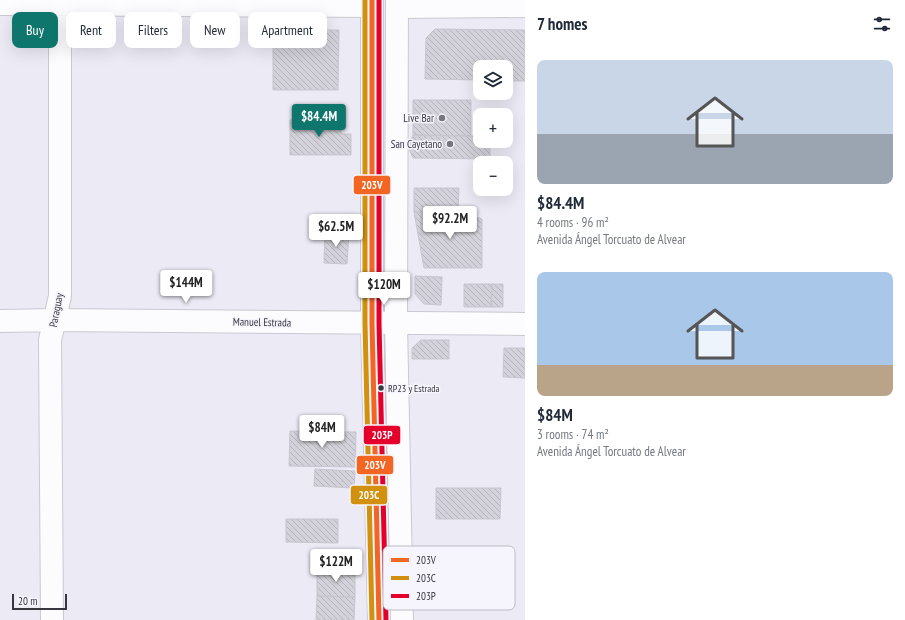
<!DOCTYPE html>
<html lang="en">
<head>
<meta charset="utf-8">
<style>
  body { margin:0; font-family:"PT Sans Narrow",sans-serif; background:#f2f2f3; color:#1f2937; height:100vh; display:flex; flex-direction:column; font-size:15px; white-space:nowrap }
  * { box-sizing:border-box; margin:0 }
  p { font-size:13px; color:#747a83 }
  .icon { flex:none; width:22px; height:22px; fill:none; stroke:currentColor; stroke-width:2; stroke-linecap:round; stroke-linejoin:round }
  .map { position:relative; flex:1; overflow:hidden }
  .sheet { display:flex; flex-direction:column; background:#fff; width:380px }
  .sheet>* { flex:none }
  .top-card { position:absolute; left:12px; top:12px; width:380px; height:36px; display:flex; gap:8px }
  .controls { position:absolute; left:473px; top:60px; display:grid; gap:8px }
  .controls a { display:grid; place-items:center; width:40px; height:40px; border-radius:8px; background:#fff; box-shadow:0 4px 16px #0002; font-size:20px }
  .scale { position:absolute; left:12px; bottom:10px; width:55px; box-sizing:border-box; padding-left:4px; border:2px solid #38373f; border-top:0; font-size:11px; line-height:14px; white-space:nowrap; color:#38373f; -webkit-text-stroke:3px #f6f5fd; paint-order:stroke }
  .price { position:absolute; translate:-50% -34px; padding:0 9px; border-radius:4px; background:#fff; color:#222; font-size:13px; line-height:26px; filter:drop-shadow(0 1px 2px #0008) }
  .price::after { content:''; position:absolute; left:50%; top:24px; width:12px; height:9px; margin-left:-6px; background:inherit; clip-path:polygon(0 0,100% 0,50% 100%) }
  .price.on { background:#0f766e; color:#fff }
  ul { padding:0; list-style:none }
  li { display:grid; align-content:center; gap:8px; height:212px; padding:0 12px }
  li span { display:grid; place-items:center; height:124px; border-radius:8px; color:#555 }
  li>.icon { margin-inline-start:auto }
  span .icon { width:72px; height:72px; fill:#fffc; stroke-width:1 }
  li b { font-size:17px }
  h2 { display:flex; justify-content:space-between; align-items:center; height:48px; padding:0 12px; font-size:17px }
  .pill { padding:0 14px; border-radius:8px; background:#fff; box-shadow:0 4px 16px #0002; font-size:14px; line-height:36px }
  .pill.on { background:#0f766e; color:#fff }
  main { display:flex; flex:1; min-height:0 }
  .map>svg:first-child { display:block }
  .building { fill:url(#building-back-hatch); stroke:#c7c5cd }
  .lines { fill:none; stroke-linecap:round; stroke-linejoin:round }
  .minor-casing { stroke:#cac8d1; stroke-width:24 }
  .major-casing { stroke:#cac8d1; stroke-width:24 }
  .minor { stroke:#fcfcfe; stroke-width:22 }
  .major { stroke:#fcfcfe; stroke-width:22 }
  .bus-1-casing { stroke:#f6f5fd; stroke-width:8 }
  .bus-2-casing { stroke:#f6f5fd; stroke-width:8 }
  .bus-3-casing { stroke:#f6f5fd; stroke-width:8 }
  .bus-1 { stroke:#f26522; stroke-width:5 }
  .bus-2 { stroke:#d1900d; stroke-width:5 }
  .bus-3 { stroke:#e4002b; stroke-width:5 }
  .poi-dot { fill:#77767f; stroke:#f6f5fd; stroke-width:1.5 }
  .bus-dot { fill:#38373f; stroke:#f6f5fd; stroke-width:1.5 }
  .labels { text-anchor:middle; stroke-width:3; stroke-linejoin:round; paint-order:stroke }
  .bus-label { font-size:10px; fill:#38373f; stroke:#f6f5fd; text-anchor:start }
  .poi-label { font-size:11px; fill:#38373f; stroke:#f6f5fd; text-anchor:end }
  .street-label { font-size:11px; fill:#38373f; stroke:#f6f5fd }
  .key { fill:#f6f5fd; stroke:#bdbcc4; stroke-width:1 }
  .key-label { font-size:11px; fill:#38373f }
  .line-badge { stroke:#f6f5fd; stroke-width:1.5 }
  .badge-label { font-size:11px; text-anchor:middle; font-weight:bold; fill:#fff }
</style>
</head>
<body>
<main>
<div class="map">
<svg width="525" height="620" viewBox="0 0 525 620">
  <defs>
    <pattern id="building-back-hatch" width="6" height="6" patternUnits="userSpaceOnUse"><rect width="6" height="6" fill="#d3d2da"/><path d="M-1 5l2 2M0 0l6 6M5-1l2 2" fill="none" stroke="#b6b5bc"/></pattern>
  </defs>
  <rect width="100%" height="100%" fill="#eceaf5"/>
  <!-- building -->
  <path class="building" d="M435,29l90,1v51h-19v-14h-26v13l-55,-1 1,-41z
    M273,30h66l-1,60h-65z
    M413,100h58v36l-58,-1z
    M290,120l51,1v13h10v21h-61z
    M413,135l67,1v5h10v18l-77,-1 -5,-11z
    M414,188h45l-1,24h-44z
    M414,212h44l24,7v49h-58z
    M325,232l24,1 -2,31 -23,-1z
    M415,276l27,1 -1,28 -17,-1 -9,-10z
    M464,284h28l-1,23h-27z
    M492,284h11v23h-12z
    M421,340h28v19h-37v-11z
    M504,348h21v30l-22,-1z
    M290,431l66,1 -1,35 -66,-1z
    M315,469l40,2 -1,17 -40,-2z
    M436,488h65l-1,31h-64z
    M286,519h52v24l-52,-1z
    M317,569h38v28l-38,-1z
    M317,596l38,1 -1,23h-38z"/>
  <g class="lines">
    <!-- minor casing -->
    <g class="minor-casing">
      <path id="minor" d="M0,4l372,2
        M397,7l128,-1
        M0,321l54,-1 471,4
        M52,620l-2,-280 10,-44v-296"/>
    </g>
    <!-- major casing -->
    <g class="major-casing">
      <path id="major" d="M372,0v323l7,297
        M397,0l-1,323 6,297"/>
    </g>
    <!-- minor -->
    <use href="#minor" class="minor"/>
    <!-- major -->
    <use href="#major" class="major"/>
    <!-- bus-1 casing -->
    <g class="bus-1-casing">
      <path id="bus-1" d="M372,0v323l7,297"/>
    </g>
    <!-- bus-2 casing -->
    <g class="bus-2-casing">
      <path id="bus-2" d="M365,0v323l7,297"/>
    </g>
    <!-- bus-3 casing -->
    <g class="bus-3-casing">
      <path id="bus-3" d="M379,0v323l7,297"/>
    </g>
    <!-- bus-1 -->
    <use href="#bus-1" class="bus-1"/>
    <!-- bus-2 -->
    <use href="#bus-2" class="bus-2"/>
    <!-- bus-3 -->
    <use href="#bus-3" class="bus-3"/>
  </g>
  <!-- markers -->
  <g class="poi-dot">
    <circle cx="442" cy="118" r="4"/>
    <circle cx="450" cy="144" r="4"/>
  </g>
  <circle class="bus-dot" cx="381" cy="388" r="3.5"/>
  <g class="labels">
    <!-- bus labels -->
    <g class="bus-label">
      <text x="388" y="392">RP23 y Estrada</text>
    </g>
    <!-- poi labels -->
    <g class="poi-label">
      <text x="434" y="122">Live Bar</text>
      <text x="442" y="148">San Cayetano</text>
    </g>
    <!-- street labels -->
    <g class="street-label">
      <text transform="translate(56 310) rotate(-79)" y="4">Paraguay</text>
      <text transform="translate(262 322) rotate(1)" y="4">Manuel Estrada</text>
    </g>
  </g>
  <!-- legend -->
  <rect x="383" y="546" width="132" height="64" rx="6" class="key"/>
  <rect x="391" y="558" width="18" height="4" fill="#f26522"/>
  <rect x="391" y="576" width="18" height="4" fill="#d1900d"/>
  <rect x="391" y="594" width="18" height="4" fill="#e4002b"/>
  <g class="key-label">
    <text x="416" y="564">203V</text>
    <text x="416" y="582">203C</text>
    <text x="416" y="600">203P</text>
  </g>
  <g class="line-badge">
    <rect x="353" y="175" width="38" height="20" rx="4" fill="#f26522"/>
    <rect x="363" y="425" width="38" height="20" rx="4" fill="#e4002b"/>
    <rect x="356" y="455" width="38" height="20" rx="4" fill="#f26522"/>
    <rect x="350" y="485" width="38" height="20" rx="4" fill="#d1900d"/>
  </g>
  <g class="badge-label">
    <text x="372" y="189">203V</text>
    <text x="382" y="439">203P</text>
    <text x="375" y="469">203V</text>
    <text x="369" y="499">203C</text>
  </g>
</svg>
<div class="controls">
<a><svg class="icon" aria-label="layers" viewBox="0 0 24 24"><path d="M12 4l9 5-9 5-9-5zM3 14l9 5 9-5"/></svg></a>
<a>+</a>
<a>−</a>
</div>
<div class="scale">20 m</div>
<b class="price on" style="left:319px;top:138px">$84.4M</b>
<b class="price" style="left:450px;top:240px">$92.2M</b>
<b class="price" style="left:336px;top:248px">$62.5M</b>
<b class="price" style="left:186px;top:304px">$144M</b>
<b class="price" style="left:384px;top:306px">$120M</b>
<b class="price" style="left:322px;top:449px">$84M</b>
<b class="price" style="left:336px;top:583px">$122M</b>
<div class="top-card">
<a class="pill on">Buy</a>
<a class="pill">Rent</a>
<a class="pill">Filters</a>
<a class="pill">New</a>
<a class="pill">Apartment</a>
</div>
</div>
<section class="sheet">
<h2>7 homes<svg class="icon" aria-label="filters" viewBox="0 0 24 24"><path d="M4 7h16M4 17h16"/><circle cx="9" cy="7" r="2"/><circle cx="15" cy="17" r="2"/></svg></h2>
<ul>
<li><span style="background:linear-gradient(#c9d6e8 60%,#9aa5b1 0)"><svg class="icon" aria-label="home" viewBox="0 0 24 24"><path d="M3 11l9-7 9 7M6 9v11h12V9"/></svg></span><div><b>$84.4M</b><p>4 rooms · 96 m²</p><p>Avenida Ángel Torcuato de Alvear</p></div></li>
<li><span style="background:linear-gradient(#a9c7e8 75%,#b9a48a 0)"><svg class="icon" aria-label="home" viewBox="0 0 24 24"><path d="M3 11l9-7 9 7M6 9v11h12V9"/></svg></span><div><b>$84M</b><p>3 rooms · 74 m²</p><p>Avenida Ángel Torcuato de Alvear</p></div></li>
</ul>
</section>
</main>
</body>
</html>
